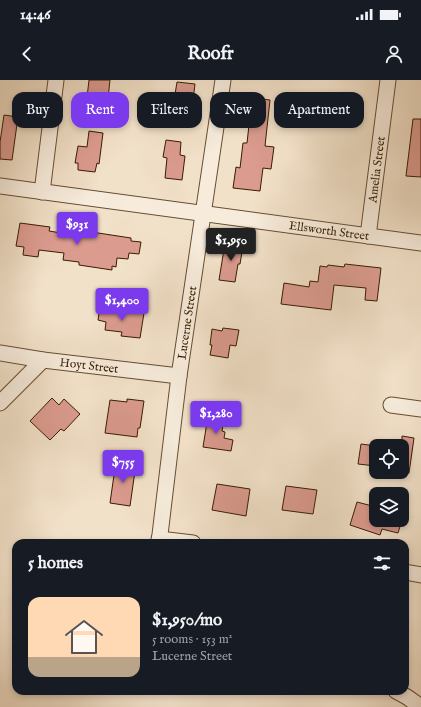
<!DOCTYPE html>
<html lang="en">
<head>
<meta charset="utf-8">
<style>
  body { margin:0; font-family:"IM FELL English",serif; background:#20242c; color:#f1f3f6; height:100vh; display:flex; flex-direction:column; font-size:15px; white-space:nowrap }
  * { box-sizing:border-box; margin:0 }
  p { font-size:13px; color:#9ea1a6 }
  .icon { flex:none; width:22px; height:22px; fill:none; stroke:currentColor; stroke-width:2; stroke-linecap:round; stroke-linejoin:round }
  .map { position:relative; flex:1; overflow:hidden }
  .sheet { position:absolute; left:12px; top:459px; width:397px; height:156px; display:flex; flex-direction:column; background:#171b24; border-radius:12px; box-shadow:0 2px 6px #0003 }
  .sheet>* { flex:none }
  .top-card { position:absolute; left:12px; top:12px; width:397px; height:36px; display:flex; gap:8px }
  .tools { position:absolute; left:369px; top:359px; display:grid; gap:8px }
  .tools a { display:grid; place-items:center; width:40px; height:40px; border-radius:8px; background:#171b24; box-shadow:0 2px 6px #0003; font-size:20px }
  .price { position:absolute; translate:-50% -34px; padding:0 9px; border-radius:4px; background:#7c3aed; color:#fff; font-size:13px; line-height:26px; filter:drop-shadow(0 1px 2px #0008) }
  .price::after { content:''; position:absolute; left:50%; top:24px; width:12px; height:9px; margin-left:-6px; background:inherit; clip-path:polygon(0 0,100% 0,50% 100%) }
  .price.on { background:#222; color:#fff }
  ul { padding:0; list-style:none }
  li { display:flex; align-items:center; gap:12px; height:100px; padding:0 16px }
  li span { display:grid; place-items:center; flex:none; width:112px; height:80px; border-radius:12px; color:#555 }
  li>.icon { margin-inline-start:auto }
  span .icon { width:48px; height:48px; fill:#fffc; stroke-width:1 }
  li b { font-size:17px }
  h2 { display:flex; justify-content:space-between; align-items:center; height:48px; padding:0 16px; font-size:17px }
  .tag { padding:0 14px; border-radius:12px; background:#171b24; box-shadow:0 2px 6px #0003; font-size:14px; line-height:36px }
  .tag.on { background:#7c3aed; color:#fff }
  .status { display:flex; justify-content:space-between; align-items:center; height:28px; padding:0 20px; background:#171b24; direction:ltr }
  .status svg { height:11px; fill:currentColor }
  header { display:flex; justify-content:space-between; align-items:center; height:52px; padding:0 16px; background:#171b24; font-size:18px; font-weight:700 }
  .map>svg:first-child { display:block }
  .building { fill:#db9b8f; stroke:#381c00 }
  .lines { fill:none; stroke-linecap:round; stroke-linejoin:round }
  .minor-casing { stroke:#664d32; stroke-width:17 }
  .minor { stroke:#f7ecdc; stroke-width:15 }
  .labels { text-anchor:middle; stroke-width:3; stroke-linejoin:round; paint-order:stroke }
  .street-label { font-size:12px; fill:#381c00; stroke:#f7ecdc }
</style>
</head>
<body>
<div class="status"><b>14:46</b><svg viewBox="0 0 49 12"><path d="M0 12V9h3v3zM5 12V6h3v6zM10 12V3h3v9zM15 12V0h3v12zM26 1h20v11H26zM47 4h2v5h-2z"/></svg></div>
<header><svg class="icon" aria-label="back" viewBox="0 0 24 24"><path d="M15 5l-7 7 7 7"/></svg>Roofr<svg class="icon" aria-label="person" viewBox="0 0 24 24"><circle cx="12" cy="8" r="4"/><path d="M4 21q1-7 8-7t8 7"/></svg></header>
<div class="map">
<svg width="421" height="627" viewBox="0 0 421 627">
  <rect width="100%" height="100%" fill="#f2e1c9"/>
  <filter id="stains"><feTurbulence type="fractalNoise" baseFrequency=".005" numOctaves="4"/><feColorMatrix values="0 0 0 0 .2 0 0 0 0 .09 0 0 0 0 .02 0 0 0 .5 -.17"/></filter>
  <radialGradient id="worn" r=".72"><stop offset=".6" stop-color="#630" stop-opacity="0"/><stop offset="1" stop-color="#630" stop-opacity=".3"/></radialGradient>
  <!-- building -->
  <path class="building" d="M89,0h21l-3,28 -21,-2z
    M177,2l18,2 -3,25 -19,-2z
    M252,18l18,2 -5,46 9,1 -3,22 -8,-1 -3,23 -27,-3 3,-21 4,1 3,-25h4z
    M335,21l20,4 -5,22 -20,-3z
    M4,35l14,2 -6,43 -12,-1v-17z
    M413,39h8v58l-15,-1z
    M89,51l14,2 -4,31 -2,-1 -2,9 -17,-2v-7h-3l3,-17 9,1z
    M166,60l15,2 -1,13 5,1 -3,24 -17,-2 2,-20 -4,-1z
    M20,143l30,4 -1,4 36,6v-6l46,7v3l10,1 -2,12 -10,-1 -1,6 -11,-1 -1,9 -4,-1v4l-33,-5v-3l-16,-2 1,-7 -25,-3 -1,7 -15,-2 1,-8 -8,-1z
    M225,163l18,3 -3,18h-2l-3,18 -16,-2z
    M345,184l36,4 -4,33 -12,-1 1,-12 -32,-3 -3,25 -50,-6 3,-21 25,4 1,-6 8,1 2,-16 7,1 1,-2 16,2z
    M100,227l44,6 -4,25 -19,-2 1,-4 -17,-2 1,-8 -8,-2z
    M223,248l16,2 -3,16 -6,-1 -2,13 -18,-3 2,-10h-2l2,-16 10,2z
    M52,318l7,7 5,-6 16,15 -16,17 -3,-2 -11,11 -20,-19z
    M127,319l17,2 -4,27h-2l-1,9 -32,-4 5,-33 17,2z
    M208,336l16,3 -2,12 3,1 -1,6 9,2 -2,11 -28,-4z
    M402,356l12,2 -5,35h-7z
    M361,364l15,2v20l-18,-2z
    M116,381l20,3 -6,42 -20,-3z
    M217,404l33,5 -4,27 -34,-6z
    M286,406l31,4 -4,24 -31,-4z
    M357,422l19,5v13h26l-4,13 -16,-4 -2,6 -30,-10z"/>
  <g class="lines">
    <!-- minor casing -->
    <g class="minor-casing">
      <g id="minor">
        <path id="s1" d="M0,106l421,57"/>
        <path d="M42,112l14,-112"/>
        <path id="s2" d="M368,156l20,-156"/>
        <path id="s3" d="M0,273l43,7 136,16"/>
        <path d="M0,323l43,-43"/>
        <path d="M391,325l30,4"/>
        <path d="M159,459l34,4"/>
        <path id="s4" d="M159,463l20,-167 44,-296"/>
        <path d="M405,492l16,3"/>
        <path d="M396,611l11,6 14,10"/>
      </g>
    </g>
    <!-- minor -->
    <use href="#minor" class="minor"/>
  </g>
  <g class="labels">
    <!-- street labels -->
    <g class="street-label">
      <text dy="4" stroke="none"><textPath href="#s2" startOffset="67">Amelia Street</textPath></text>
      <text dy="4" stroke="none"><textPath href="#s1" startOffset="332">Ellsworth Street</textPath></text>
      <text dy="4" stroke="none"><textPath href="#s4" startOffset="222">Lucerne Street</textPath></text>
      <text dy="4" stroke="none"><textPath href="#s3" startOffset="90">Hoyt Street</textPath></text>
    </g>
  </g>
  <rect width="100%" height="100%" filter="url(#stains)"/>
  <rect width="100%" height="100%" fill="url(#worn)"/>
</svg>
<div class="tools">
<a><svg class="icon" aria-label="locate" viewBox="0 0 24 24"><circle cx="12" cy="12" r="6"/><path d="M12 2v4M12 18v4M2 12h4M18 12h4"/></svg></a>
<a><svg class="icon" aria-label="layers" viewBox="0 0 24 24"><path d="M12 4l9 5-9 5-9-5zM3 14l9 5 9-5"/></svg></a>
</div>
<b class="price" style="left:77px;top:166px">$931</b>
<b class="price on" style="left:231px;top:182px">$1,950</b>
<b class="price" style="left:122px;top:242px">$1,400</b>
<b class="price" style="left:216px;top:355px">$1,280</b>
<b class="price" style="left:123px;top:404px">$755</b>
<div class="top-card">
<a class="tag">Buy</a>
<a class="tag on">Rent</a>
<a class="tag">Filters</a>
<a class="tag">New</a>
<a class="tag">Apartment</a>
</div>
<section class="sheet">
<h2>5 homes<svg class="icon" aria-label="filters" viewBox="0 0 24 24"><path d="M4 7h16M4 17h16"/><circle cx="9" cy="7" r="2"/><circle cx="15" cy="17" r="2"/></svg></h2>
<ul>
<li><span style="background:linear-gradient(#ffd9b3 75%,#b9a48a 0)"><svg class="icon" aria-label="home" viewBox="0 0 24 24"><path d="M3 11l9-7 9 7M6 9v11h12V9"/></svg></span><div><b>$1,950/mo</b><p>5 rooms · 153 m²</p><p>Lucerne Street</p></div></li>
</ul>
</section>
</div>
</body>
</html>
